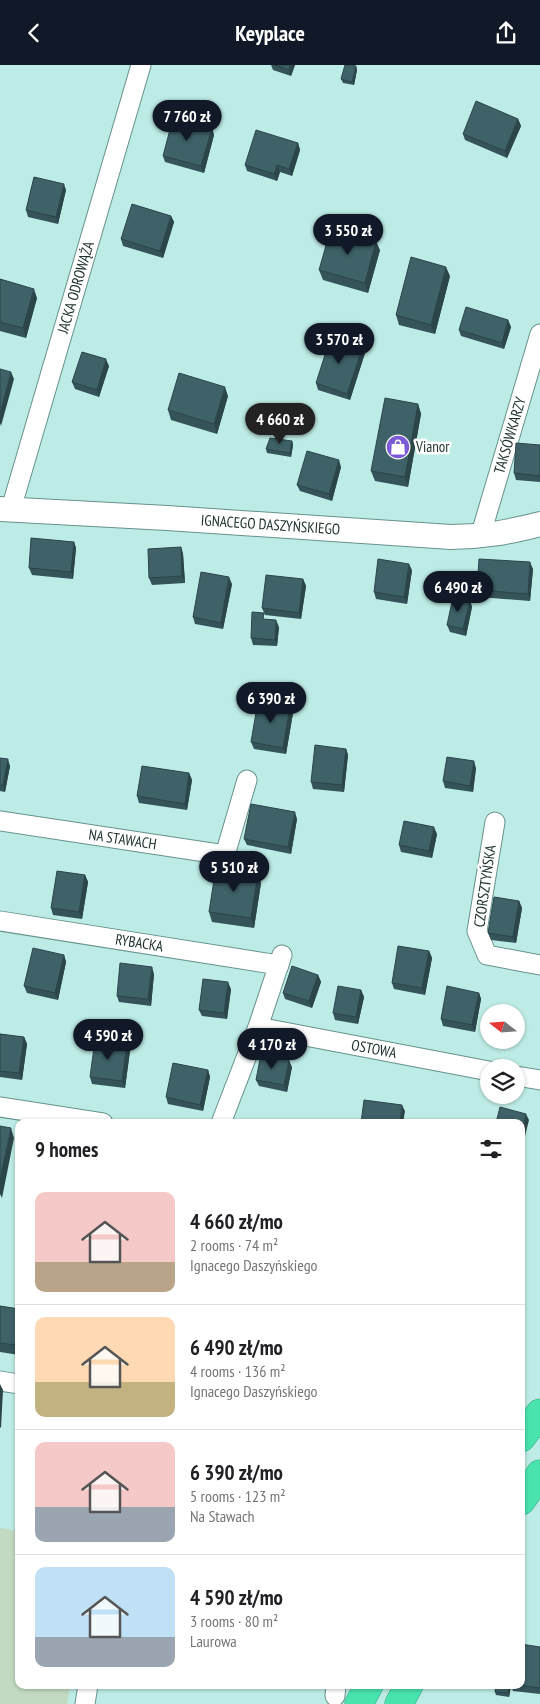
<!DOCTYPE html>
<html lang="en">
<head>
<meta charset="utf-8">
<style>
  body { margin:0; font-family:"PT Sans Narrow",sans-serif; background:#f6f6f6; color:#202124; height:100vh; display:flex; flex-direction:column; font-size:19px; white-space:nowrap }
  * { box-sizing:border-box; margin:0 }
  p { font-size:16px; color:#757577 }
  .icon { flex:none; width:28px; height:28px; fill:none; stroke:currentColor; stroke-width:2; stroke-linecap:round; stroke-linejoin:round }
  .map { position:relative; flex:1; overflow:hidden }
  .drawer { position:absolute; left:15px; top:1054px; width:510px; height:570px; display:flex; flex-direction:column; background:#fff; border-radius:10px; box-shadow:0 1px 4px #0004 }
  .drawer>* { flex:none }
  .needle { width:32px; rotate:287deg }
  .fabs { position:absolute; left:480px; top:939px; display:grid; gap:10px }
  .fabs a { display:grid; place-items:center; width:45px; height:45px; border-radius:50%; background:#fff; box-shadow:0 1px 4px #0004; font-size:25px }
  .price { position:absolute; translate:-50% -42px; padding:0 11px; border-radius:18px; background:#111827; color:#fff; font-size:16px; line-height:32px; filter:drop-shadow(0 1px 2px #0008) }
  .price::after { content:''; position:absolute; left:50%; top:30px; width:15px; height:11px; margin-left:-8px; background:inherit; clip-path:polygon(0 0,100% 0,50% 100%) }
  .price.current { background:#222; color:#fff }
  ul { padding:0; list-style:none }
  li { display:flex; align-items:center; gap:15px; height:125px; padding:0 20px }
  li+li { border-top:1px solid #e0e0e0 }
  li span { display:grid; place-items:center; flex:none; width:140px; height:100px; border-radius:10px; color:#555 }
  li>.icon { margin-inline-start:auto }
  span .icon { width:60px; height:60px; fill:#fffc; stroke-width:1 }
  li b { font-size:21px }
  h2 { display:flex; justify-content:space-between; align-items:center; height:60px; padding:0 20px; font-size:21px }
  header { display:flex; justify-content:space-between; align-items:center; height:65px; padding:0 20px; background:#111827; color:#fff; font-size:22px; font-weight:600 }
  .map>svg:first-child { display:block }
  .pitch { fill:#c2dac2 }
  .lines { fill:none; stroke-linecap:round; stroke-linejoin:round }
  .minor-casing { stroke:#67928d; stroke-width:21 }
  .tertiary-casing { stroke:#67928d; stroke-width:26 }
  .motorway-casing { stroke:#3aa581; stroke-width:29 }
  .minor { stroke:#fff; stroke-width:19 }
  .tertiary { stroke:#fff; stroke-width:24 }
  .motorway { stroke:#49e4ae; stroke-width:28 }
  .wall { fill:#355459 }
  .shaded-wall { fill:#2b4549 }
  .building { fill:#3e6268; stroke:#2b4549 }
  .labels { text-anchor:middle; stroke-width:5; stroke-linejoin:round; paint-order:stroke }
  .street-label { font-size:15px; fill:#1e302e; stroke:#fff }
  .poi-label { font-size:15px; fill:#1e302e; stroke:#fff; text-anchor:start }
</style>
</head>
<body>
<header><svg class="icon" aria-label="back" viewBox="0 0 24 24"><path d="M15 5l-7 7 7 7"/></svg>Keyplace<svg class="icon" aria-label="share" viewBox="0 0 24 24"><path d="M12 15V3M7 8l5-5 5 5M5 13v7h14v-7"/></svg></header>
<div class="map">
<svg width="540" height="1639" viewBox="0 0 540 1639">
  <rect width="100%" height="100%" fill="#bdebe5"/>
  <!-- pitch -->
  <path class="pitch" d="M0,1463l19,3v154h51l-3,19h-67z"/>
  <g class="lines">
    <!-- minor casing -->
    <g class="minor-casing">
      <g id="minor">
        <path id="s1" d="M11,444l130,-444"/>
        <path id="s2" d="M480,472l60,-203"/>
        <path id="s3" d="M0,756l225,34 22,-75"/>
        <path d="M495,757l-18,109 10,24 53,10"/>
        <path id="s4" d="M0,856l279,44"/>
        <path id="s5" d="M258,962l231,44"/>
        <path d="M516,1011l24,4"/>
        <path d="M0,1042l103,16"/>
        <path d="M221,1058l37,-96 24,-72"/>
        <path d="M0,1316l19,3"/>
        <path d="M335,1631l1,-11"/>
        <path d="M85,1639l3,-19"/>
      </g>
    </g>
    <!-- tertiary casing -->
    <g class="tertiary-casing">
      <g id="tertiary">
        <path id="s6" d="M0,444l167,9 284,19c32,0 58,-5 89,-13"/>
      </g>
    </g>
    <!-- motorway casing -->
    <g class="motorway-casing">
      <path id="motorway" d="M521,1373l19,-25
        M521,1436l19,-27
        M359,1639l10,-19
        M399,1639l10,-19"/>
    </g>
    <!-- minor -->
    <use href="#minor" class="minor"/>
    <!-- tertiary -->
    <use href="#tertiary" class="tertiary"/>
    <!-- motorway -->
    <use href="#motorway" class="motorway"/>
  </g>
  <!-- wall -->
  <path class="wall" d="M271,0h24l-4,11 -18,-6z
    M356,1l1,4 -3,15 -11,-2 -2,-4z
    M518,54l3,7 -14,32 -42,-18 -2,-6z
    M212,63l2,7 -10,38 -39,-11 -2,-6z
    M298,78l2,7 -8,26 -12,-4 -3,9 -30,-10 -2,-6z
    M66,125l-8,34 -30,-7 -2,-7z
    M171,151l3,6 -11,36 -40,-12 -2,-7z
    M380,185l-12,43 -45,-13 -4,-10z
    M450,211l-15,58 -36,-9 -3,-10z
    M0,214l37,19 -11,40 -26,-7z
    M508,255l3,7 -7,22 -43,-13 -2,-6z
    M363,281l2,7 -15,47 -32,-10 -2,-7z
    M109,301l-10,31 -24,-8 -3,-7z
    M228,331l-11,38 -46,-14 -3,-10z
    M418,339l3,10 -13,73 -33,-6 -4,-10z
    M292,376l1,4 -2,12 -24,-4 -1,-4z
    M540,380v37l-24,-2 -2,-7z
    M341,402l-9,34 -32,-10 -3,-6z
    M74,477l2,6 -3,31 -41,-4 -3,-7z
    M181,482l2,7 2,29 -33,2 -3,-7z
    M533,504l-3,32 -51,-4 -2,-7z
    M412,505l-5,34 -31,-5 -2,-7z
    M303,514l3,7 -5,33 -36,-4 -3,-7z
    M232,519l-9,45 -28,-5 -2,-7z
    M470,535l2,7 -6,29 -16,-4 -3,-7z
    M279,562l-2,19 -24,-1 -2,-7z
    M290,641l3,7 -7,41 -32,-5 -3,-7z
    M346,684l2,6 -4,37 -31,-3 -2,-7z
    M0,693l10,8 -5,26 -5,-1z
    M476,703l-3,24 -28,-4 -2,-7z
    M189,708l3,7 -5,30 -48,-7 -2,-7z
    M297,754l-6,35 -44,-9 -3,-6z
    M437,769l-5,24 -31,-6 -2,-7z
    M85,810l3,7 -6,37 -29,-4 -2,-7z
    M261,818l-7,45 -42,-6 -3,-10z
    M519,836l3,7 -6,35 -25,-3 -3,-7z
    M429,886l3,7 -7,37 -31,-6 -2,-6z
    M64,890l2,7 -8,38 -31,-7 -3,-7z
    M154,909l-3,32 -32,-4 -2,-6z
    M318,910l3,7 -9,26 -27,-9 -2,-6z
    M231,924l-4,30 -25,-3 -3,-6z
    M361,925l3,7 -6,27 -23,-4 -2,-7z
    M479,928l2,6 -6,33 -32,-6 -2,-7z
    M0,969l24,3 3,7 -5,36 -22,-3z
    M127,979l3,7 -5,37 -33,-4 -2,-7z
    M292,1002l-5,25 -28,-6 -3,-6z
    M208,1005l2,7 -7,34 -35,-7 -2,-7z
    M0,1241l19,3v46l-19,-3z
    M540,1582v47l-27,-3 -2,-5 -2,11 -13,-2 -1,-3 1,-7h25z"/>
  <!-- shaded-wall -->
  <path class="shaded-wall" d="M290,0h5l-4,11 -2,-6z
    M356,1l1,4 -3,15 -2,-3z
    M518,54l3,7 -14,32 -2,-7z
    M212,63l2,7 -10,38 -3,-7z
    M298,78l2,7 -8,26 -3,-7z
    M277,100l3,7 -3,9 -3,-7z
    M64,119l2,6 -8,34 -2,-7z
    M171,151l3,6 -11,36 -3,-7z
    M376,176l4,9 -12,43 -3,-10z
    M446,202l4,9 -15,58 -4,-9z
    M34,224l3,9 -11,40 -3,-10z
    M508,255l3,7 -7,22 -2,-6z
    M363,281l2,7 -15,47 -3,-6z
    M106,294l3,7 -10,31 -2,-7z
    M11,307l3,7 -13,47 -1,-3v-9z
    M225,322l3,9 -11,38 -3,-10z
    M418,339l3,10 -13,73 -3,-10z
    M292,376l1,4 -2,12 -1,-4z
    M339,395l2,7 -9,34 -3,-7z
    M74,477l2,6 -3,31 -2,-7z
    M181,482l2,7 2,29 -3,-7z
    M530,497l3,7 -3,32 -2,-7z
    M409,499l3,6 -5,34 -3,-7z
    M229,512l3,7 -9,45 -2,-6z
    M303,514l3,7 -5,33 -2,-6z
    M470,535l2,7 -6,29 -3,-7z
    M276,555l3,7 -2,19 -2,-6z
    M290,641l3,7 -7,41 -3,-6z
    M346,684l2,6 -4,37 -2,-7z
    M8,694l2,7 -5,26 -2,-7z
    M474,696l2,7 -3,24 -3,-6z
    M189,708l3,7 -5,30 -2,-6z
    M295,747l2,7 -6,35 -3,-7z
    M434,762l3,7 -5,24 -3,-7z
    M258,808l3,10 -7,45 -3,-10z
    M85,810l3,7 -6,37 -3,-7z
    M519,836l3,7 -6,35 -3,-6z
    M429,886l3,7 -7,37 -3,-7z
    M64,890l2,7 -8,38 -3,-7z
    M152,902l2,7 -3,32 -3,-7z
    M318,910l3,7 -9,26 -3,-7z
    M228,917l3,7 -4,30 -3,-6z
    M361,925l3,7 -6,27 -2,-7z
    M479,928l2,6 -6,33 -3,-7z
    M24,972l3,7 -5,36 -3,-7z
    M127,979l3,7 -5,37 -3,-7z
    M289,995l3,7 -5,25 -3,-7z
    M208,1005l2,7 -7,34 -3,-6z
    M402,1040l3,6 -2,12h-3z
    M526,1049l3,6 -8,32v-17z
    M11,1063l3,10 -12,60 -2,-4v-15z
    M19,1254v36l-4,-10z
    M0,1319l3,6 -2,38 -1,-1z
    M509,1620l2,1 -2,11 -1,-4z"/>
  <!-- building -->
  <path class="building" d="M275,0h15l-1,5z
    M345,0h6l5,1 -4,16 -11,-3z
    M476,36l42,18 -13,32 -42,-17z
    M173,53l39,10 -11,38 -38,-10z
    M256,65l42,13 -9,26 -12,-4 -3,9 -29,-9z
    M34,112l30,7 -8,33 -30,-7z
    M132,139l39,12 -11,35 -39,-12z
    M331,163l45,13 -11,42 -46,-13z
    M411,192l35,10 -15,58 -35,-10z
    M0,214l34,10 -11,39 -23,-6z
    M466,242l42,13 -6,23 -43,-13z
    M331,271l32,10 -16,48 -31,-11z
    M82,287l24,7 -9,31 -25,-8z
    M0,304l11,3 -11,42z
    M179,308l46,14 -11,37 -46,-14z
    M385,333l33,6 -13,73 -34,-6z
    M270,373l22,3 -2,12 -24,-4z
    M516,378l24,2v31l-26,-3z
    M307,386l32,9 -10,34 -32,-9z
    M31,473l43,4 -3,30 -42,-4z
    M181,482l1,29 -33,2 -1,-29z
    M378,494l31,5 -5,33 -30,-5z
    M479,494l51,3 -2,32 -51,-4z
    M201,507l28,5 -8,46 -28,-6z
    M266,510l37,4 -4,34 -37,-5z
    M453,532l17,3 -7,29 -16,-4z
    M252,547l12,1 -1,6 13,1 -1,20 -24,-2z
    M258,636l32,5 -7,42 -32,-6z
    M315,680l31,4 -4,36 -31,-3z
    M447,692l27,4 -4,25 -27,-5z
    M0,693l8,1 -5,26h-3z
    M142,701l47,7 -4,31 -48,-8z
    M251,739l44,8 -7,35 -44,-8z
    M404,756l30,6 -5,24 -30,-6z
    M216,802l42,6 -7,45 -42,-6z
    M57,806l28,4 -6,37 -28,-4z
    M494,832l25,4 -6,36 -25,-4z
    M398,881l31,5 -7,37 -30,-5z
    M33,883l31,7 -9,38 -31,-7z
    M120,898l32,4 -4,32 -31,-3z
    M292,901l26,9 -9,26 -26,-8z
    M203,914l25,3 -4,31 -25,-3z
    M338,921l23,4 -5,27 -23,-4z
    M447,921l32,7 -7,32 -31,-6z
    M0,969l24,3 -5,36 -19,-2z
    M95,975l32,4 -5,37 -32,-4z
    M261,989l28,6 -5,25 -28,-5z
    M173,998l35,7 -8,35 -34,-8z
    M364,1035l38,5 -2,18h-39z
    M500,1042l26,7 -5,21v-12h-25z
    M0,1061l11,2 -11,51z
    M0,1241l19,3v10l-4,26 -15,-2z
    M521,1579l19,3v41l-22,-3h3z
    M496,1620h13l-1,8 -13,-1z"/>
  <!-- icons -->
  <defs>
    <g id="shop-disc" transform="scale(1.25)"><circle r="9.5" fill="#7b5bd5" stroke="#fff"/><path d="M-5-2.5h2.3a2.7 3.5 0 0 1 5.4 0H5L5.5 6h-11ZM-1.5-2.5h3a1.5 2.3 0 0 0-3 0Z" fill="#fff"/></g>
  </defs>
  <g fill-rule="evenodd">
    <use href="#shop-disc" x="398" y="382"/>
  </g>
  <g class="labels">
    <!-- street labels -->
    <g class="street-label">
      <text dy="5" stroke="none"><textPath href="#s1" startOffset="231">JACKA ODROWĄŻA</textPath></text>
      <text dy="5" stroke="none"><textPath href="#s2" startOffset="106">TAKSÓWKARZY</textPath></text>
      <text dy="5" stroke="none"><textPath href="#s6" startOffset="271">IGNACEGO DASZYŃSKIEGO</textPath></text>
      <text dy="5" stroke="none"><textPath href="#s3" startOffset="124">NA STAWACH</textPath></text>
      <text transform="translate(485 821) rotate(-82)" y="5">CZORSZTYŃSKA</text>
      <text dy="5" stroke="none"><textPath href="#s4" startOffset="141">RYBACKA</textPath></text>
      <text dy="5" stroke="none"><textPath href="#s5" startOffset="118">OSTOWA</textPath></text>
    </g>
    <!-- poi labels -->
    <g class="poi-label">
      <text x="416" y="387">Vianor</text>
    </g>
  </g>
</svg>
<div class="fabs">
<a><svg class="needle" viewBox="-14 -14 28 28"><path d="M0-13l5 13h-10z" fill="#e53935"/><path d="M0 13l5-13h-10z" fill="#757577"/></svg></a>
<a><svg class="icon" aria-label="layers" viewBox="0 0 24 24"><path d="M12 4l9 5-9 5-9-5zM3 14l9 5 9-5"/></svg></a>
</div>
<b class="price" style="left:187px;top:77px">7 760 zł</b>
<b class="price" style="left:348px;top:191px">3 550 zł</b>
<b class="price" style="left:339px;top:300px">3 570 zł</b>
<b class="price current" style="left:280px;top:380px">4 660 zł</b>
<b class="price" style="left:458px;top:548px">6 490 zł</b>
<b class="price" style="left:271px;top:659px">6 390 zł</b>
<b class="price" style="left:234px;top:828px">5 510 zł</b>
<b class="price" style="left:108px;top:996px">4 590 zł</b>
<b class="price" style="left:272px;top:1005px">4 170 zł</b>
<section class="drawer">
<h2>9 homes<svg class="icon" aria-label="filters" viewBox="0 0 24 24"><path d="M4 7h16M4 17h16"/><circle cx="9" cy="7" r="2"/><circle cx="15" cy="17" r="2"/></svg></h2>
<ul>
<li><span style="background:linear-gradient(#f6c9c9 70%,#b9a48a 0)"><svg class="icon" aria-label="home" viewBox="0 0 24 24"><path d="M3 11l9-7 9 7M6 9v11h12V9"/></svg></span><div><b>4 660 zł/mo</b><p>2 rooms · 74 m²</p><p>Ignacego Daszyńskiego</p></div></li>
<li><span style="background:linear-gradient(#ffd9b3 65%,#c2b280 0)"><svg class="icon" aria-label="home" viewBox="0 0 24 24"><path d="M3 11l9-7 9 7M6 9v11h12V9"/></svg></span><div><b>6 490 zł/mo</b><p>4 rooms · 136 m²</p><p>Ignacego Daszyńskiego</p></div></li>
<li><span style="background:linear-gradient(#f6c9c9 65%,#9aa5b1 0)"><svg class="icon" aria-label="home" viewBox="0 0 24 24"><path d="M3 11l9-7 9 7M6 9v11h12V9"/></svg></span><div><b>6 390 zł/mo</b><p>5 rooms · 123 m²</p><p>Na Stawach</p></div></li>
<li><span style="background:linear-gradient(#bfe0f5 70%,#9aa5b1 0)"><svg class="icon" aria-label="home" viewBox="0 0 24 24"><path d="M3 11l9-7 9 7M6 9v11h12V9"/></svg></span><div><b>4 590 zł/mo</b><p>3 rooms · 80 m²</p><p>Laurowa</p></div></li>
</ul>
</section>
</div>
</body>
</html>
